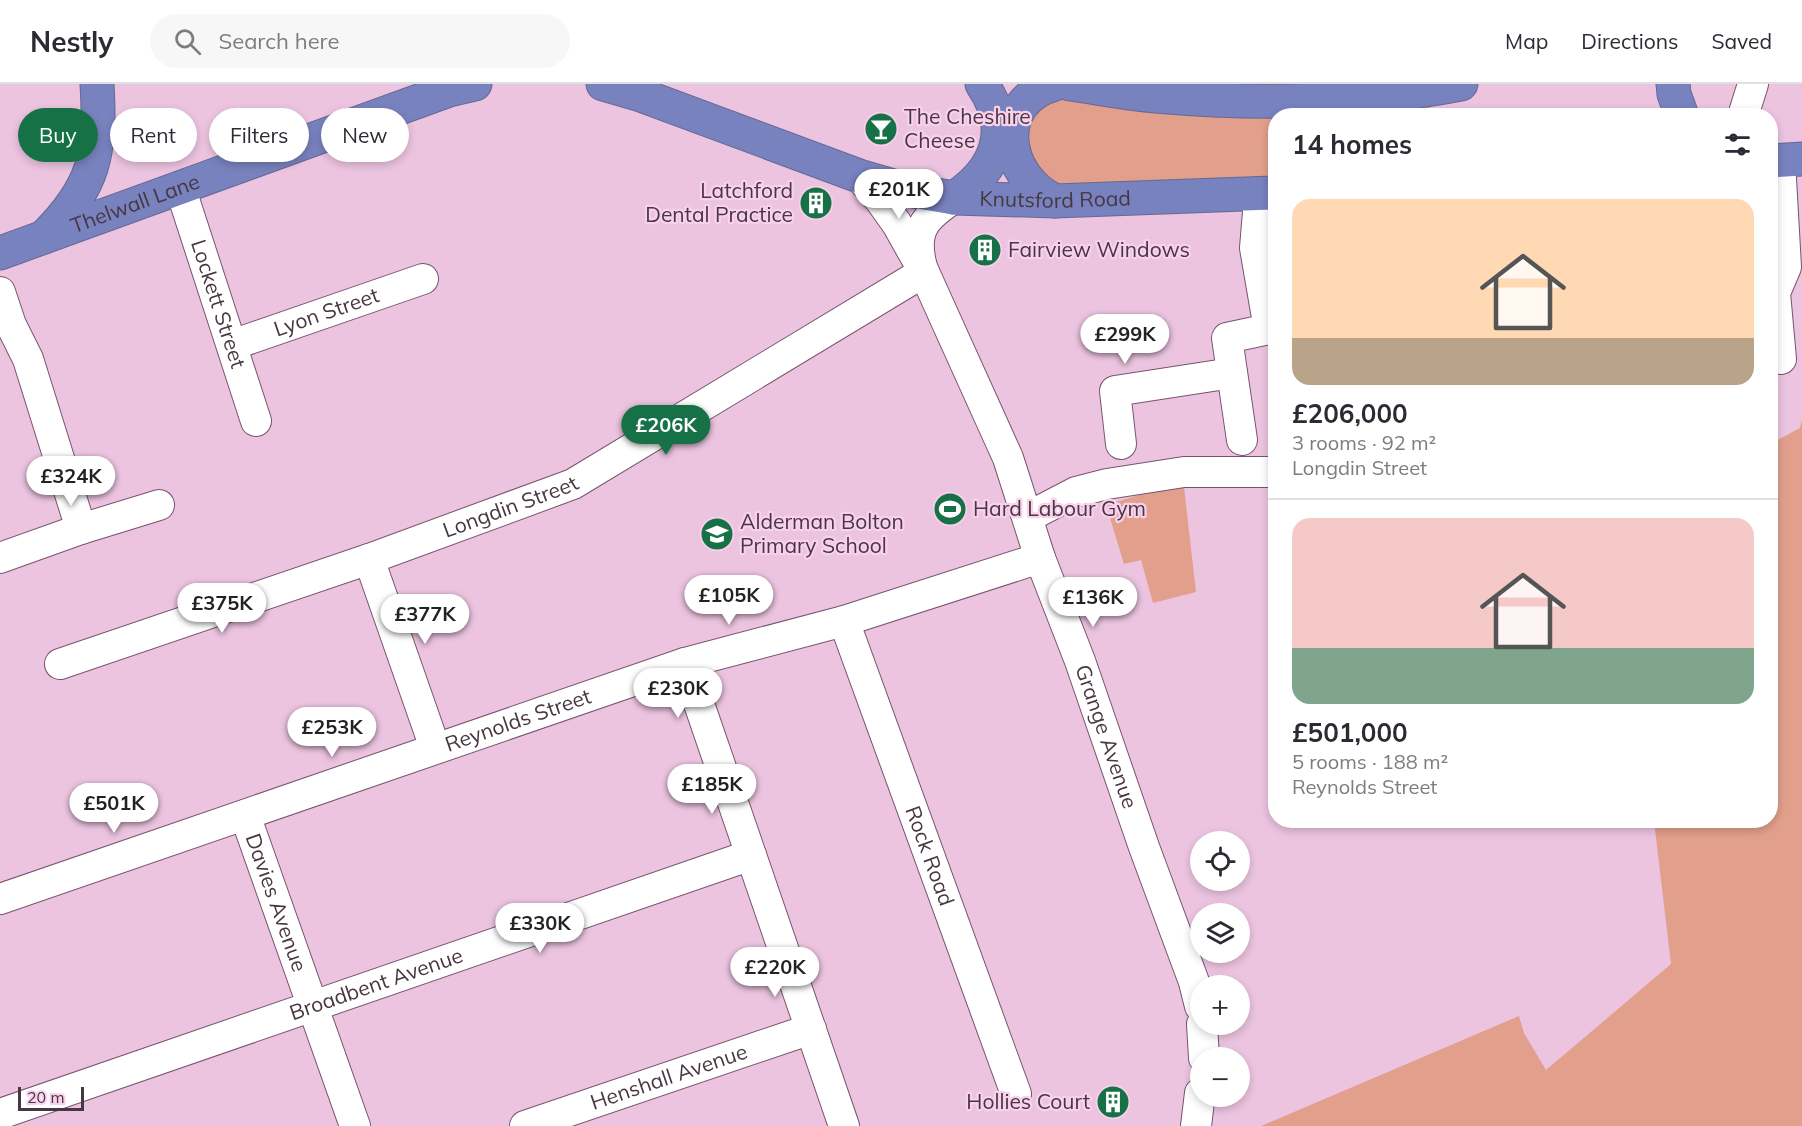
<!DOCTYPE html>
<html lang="en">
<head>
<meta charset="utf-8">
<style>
  body { margin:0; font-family:Mulish,sans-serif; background:#f7f7f7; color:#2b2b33; height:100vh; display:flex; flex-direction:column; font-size:22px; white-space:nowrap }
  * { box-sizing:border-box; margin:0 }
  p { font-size:20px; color:#7c7c81 }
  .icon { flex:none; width:33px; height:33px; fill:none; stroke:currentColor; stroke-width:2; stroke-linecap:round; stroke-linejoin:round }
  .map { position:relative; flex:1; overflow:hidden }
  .drawer { position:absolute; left:1268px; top:24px; width:510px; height:720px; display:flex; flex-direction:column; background:#fff; border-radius:24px; box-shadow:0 3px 9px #0003 }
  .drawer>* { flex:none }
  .top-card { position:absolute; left:18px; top:24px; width:570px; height:54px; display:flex; gap:12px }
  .controls { position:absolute; left:1190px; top:747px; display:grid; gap:12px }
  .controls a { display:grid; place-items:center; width:60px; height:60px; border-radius:50%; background:#fff; box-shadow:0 3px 9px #0003; font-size:30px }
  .scale { position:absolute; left:18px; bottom:15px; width:66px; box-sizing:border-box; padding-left:6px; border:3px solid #473742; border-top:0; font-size:16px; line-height:21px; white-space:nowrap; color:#473742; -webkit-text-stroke:4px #f9d1ed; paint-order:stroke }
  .price { position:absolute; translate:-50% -51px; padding:0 14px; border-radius:21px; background:#fff; color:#222; font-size:20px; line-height:39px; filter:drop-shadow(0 2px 3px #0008) }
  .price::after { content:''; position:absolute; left:50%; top:36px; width:18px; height:14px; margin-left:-9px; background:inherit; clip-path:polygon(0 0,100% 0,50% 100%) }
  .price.current { background:#177146; color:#fff }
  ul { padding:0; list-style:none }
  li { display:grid; align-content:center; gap:12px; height:318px; padding:0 24px }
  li+li { border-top:2px solid #e1e1e2 }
  li span { display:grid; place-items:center; height:186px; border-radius:18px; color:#555 }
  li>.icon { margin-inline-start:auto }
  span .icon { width:108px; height:108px; fill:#fffc; stroke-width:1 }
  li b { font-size:26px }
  h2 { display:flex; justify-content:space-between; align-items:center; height:72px; padding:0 24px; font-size:26px }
  .tag { padding:0 21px; border-radius:27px; background:#fff; box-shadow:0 3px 9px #0003; font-size:21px; line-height:54px }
  .tag.current { background:#177146; color:#fff }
  header { display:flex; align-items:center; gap:36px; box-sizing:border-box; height:84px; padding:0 30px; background:#fff; border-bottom:2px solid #e1e1e2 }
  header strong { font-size:28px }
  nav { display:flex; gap:33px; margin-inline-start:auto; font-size:21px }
  .search { width:420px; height:54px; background:#f7f7f7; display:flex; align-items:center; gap:15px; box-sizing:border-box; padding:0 21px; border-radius:33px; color:#7c7c81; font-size:22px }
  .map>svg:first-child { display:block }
  .green { fill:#e29f8c }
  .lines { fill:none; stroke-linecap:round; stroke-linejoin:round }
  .minor-casing { stroke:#77546d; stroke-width:32 }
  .highway-casing { stroke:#676893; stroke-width:35 }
  .minor { stroke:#fff; stroke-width:30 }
  .highway { stroke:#7882be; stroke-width:33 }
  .labels { text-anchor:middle; stroke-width:4.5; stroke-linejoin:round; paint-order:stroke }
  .poi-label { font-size:21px; fill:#473742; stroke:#f9d1ed; text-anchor:start }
  .street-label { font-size:21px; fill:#473742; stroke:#f9d1ed }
</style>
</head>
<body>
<header>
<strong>Nestly</strong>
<div class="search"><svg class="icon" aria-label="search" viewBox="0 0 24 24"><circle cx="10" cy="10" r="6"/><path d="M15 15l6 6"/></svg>Search here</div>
<nav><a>Map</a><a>Directions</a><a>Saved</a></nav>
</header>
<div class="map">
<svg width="1802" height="1042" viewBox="0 0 1802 1042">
  <rect width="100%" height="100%" fill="#ecc4e0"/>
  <!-- green -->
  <path class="green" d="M1431,6l-1,25 -155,1v77l-246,-10 -6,-79 12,-12z
    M1802,336v706h-541l258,-110 5,17 22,37 125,-106 -17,-143 116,-1v-376l30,-16z
    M1184,403l12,105 -43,11 -12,-43 -17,4 -18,-59 33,-10z"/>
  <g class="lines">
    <!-- minor casing -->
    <g class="minor-casing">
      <g id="minor">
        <path d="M1743,32l10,-32"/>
        <path d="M1780,77l6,106 -11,26 6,66"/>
        <path id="s1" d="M859,92l21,24 17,24 27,48 84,186 32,100 40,103 64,186 50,135 6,24"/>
        <path id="s2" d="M180,103l76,234"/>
        <path d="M922,183c-10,-37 3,-50 32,-69"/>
        <path d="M0,208l11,33 17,34 53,170"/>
        <path id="s3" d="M232,261l191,-66"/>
        <path d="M1242,356l-15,-102 42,-9 -14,-81 3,-36 -1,-17"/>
        <path d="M1121,360l-6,-53 117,-18"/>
        <path d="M1028,433l48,-25 31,-8 77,-12h91"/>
        <path d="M0,474l81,-29 78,-24"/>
        <path d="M369,475l66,189"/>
        <path id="s4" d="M844,537l172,473"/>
        <path d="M685,579l159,463"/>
        <path id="s5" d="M60,580l309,-105 204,-75 351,-212"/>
        <path id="s6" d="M245,731l110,311"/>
        <path id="s7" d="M0,815l685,-236 159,-42 196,-63"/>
        <path d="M1202,940l2,34"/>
        <path id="s8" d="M0,1030l751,-259"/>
        <path id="s9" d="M525,1042l286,-97"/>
        <path d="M1196,1042l4,-33"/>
      </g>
    </g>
    <!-- highway casing -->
    <g class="highway-casing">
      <g id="highway">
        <path id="s10" d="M603,0l38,11 218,81 48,14 47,8 101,3 220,-8"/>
        <path d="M1070,0c29,4 57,10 86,12 101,9 205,7 305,-12"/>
        <path d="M1673,0l1,10 8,22"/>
        <path d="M1770,77l32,-2"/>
        <path d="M954,114c43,-28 59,-69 28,-114"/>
        <path d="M1055,117c-52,-25 -63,-99 0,-117"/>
        <path d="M44,153c51,-50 57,-84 53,-153"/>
        <path id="s11" d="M0,169l449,-163 26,-6"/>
      </g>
    </g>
    <!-- minor -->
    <use href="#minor" class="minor"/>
    <!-- highway -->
    <use href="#highway" class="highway"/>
  </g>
  <!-- icons -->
  <defs>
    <g id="bar-disc" transform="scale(1.725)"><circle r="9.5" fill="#177146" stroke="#f9d1ed"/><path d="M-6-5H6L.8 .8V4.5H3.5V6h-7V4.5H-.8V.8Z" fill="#fff"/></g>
    <g id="building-disc" transform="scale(1.725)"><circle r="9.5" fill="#177146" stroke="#f9d1ed"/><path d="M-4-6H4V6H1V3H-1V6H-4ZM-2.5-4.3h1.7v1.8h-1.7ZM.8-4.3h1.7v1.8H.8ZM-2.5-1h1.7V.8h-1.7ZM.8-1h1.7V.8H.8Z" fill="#fff"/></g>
    <g id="stadium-disc" transform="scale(1.725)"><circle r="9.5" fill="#177146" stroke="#f9d1ed"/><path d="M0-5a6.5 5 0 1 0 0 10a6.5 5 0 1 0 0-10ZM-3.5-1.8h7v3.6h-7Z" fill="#fff"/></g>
    <g id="school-disc" transform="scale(1.725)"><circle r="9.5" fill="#177146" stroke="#f9d1ed"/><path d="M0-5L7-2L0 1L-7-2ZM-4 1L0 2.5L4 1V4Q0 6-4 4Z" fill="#fff"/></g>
  </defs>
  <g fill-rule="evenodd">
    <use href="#bar-disc" x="881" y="45"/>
    <use href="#building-disc" x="816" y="119"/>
    <use href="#building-disc" x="985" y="166"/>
    <use href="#stadium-disc" x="950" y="425"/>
    <use href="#school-disc" x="717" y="450"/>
    <use href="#building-disc" x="1113" y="1018"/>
  </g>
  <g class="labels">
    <!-- poi labels -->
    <g class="poi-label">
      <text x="904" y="40">The Cheshire<tspan x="904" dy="24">Cheese</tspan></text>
      <text x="793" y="114" text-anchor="end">Latchford<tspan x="793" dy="24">Dental Practice</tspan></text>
      <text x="1008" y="173">Fairview Windows</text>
      <text x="973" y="432">Hard Labour Gym</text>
      <text x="740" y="445">Alderman Bolton<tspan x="740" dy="24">Primary School</tspan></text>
      <text x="1090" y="1025" text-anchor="end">Hollies Court</text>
    </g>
    <!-- street labels -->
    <g class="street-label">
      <text dy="7" stroke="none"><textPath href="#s10" startOffset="471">Knutsford Road</textPath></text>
      <text dy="7" stroke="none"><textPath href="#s11" startOffset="144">Thelwall Lane</textPath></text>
      <text dy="7" stroke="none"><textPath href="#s2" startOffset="123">Lockett Street</textPath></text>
      <text dy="7" stroke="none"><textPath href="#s3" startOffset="100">Lyon Street</textPath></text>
      <text dy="7" stroke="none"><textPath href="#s5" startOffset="477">Longdin Street</textPath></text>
      <text dy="7" stroke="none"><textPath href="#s7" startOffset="548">Reynolds Street</textPath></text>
      <text dy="7" stroke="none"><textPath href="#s1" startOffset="616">Grange Avenue</textPath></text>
      <text dy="7" stroke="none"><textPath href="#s4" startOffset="250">Rock Road</textPath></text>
      <text dy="7" stroke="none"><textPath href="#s6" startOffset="93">Davies Avenue</textPath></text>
      <text dy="7" stroke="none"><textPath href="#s8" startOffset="398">Broadbent Avenue</textPath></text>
      <text dy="7" stroke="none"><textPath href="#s9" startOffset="152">Henshall Avenue</textPath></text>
    </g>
  </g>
</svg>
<div class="controls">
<a><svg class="icon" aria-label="locate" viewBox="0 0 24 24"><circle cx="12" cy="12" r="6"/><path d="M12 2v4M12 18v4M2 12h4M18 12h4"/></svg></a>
<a><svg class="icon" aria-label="layers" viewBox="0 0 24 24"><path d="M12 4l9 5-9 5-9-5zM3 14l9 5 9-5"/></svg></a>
<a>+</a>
<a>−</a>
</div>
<div class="scale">20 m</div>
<b class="price" style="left:899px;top:136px">£201K</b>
<b class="price" style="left:1125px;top:281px">£299K</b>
<b class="price current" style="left:666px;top:372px">£206K</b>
<b class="price" style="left:71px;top:423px">£324K</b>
<b class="price" style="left:729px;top:542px">£105K</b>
<b class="price" style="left:1093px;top:544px">£136K</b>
<b class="price" style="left:222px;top:550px">£375K</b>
<b class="price" style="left:425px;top:561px">£377K</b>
<b class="price" style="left:678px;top:635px">£230K</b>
<b class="price" style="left:332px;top:674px">£253K</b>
<b class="price" style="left:712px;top:731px">£185K</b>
<b class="price" style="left:114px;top:750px">£501K</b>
<b class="price" style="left:540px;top:870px">£330K</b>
<b class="price" style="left:775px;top:914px">£220K</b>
<div class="top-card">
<a class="tag current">Buy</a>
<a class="tag">Rent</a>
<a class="tag">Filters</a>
<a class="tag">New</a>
</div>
<section class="drawer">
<h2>14 homes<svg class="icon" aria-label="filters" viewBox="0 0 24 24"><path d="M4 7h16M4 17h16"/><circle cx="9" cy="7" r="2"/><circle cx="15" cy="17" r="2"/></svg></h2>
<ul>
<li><span style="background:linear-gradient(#ffd9b3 75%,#b9a48a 0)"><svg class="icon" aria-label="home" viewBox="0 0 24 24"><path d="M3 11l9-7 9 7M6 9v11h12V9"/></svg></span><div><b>£206,000</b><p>3 rooms · 92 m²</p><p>Longdin Street</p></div></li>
<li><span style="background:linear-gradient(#f6c9c9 70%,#7fa58c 0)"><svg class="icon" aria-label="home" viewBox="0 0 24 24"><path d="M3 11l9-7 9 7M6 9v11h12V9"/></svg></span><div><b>£501,000</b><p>5 rooms · 188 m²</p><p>Reynolds Street</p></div></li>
</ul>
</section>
</div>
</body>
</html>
